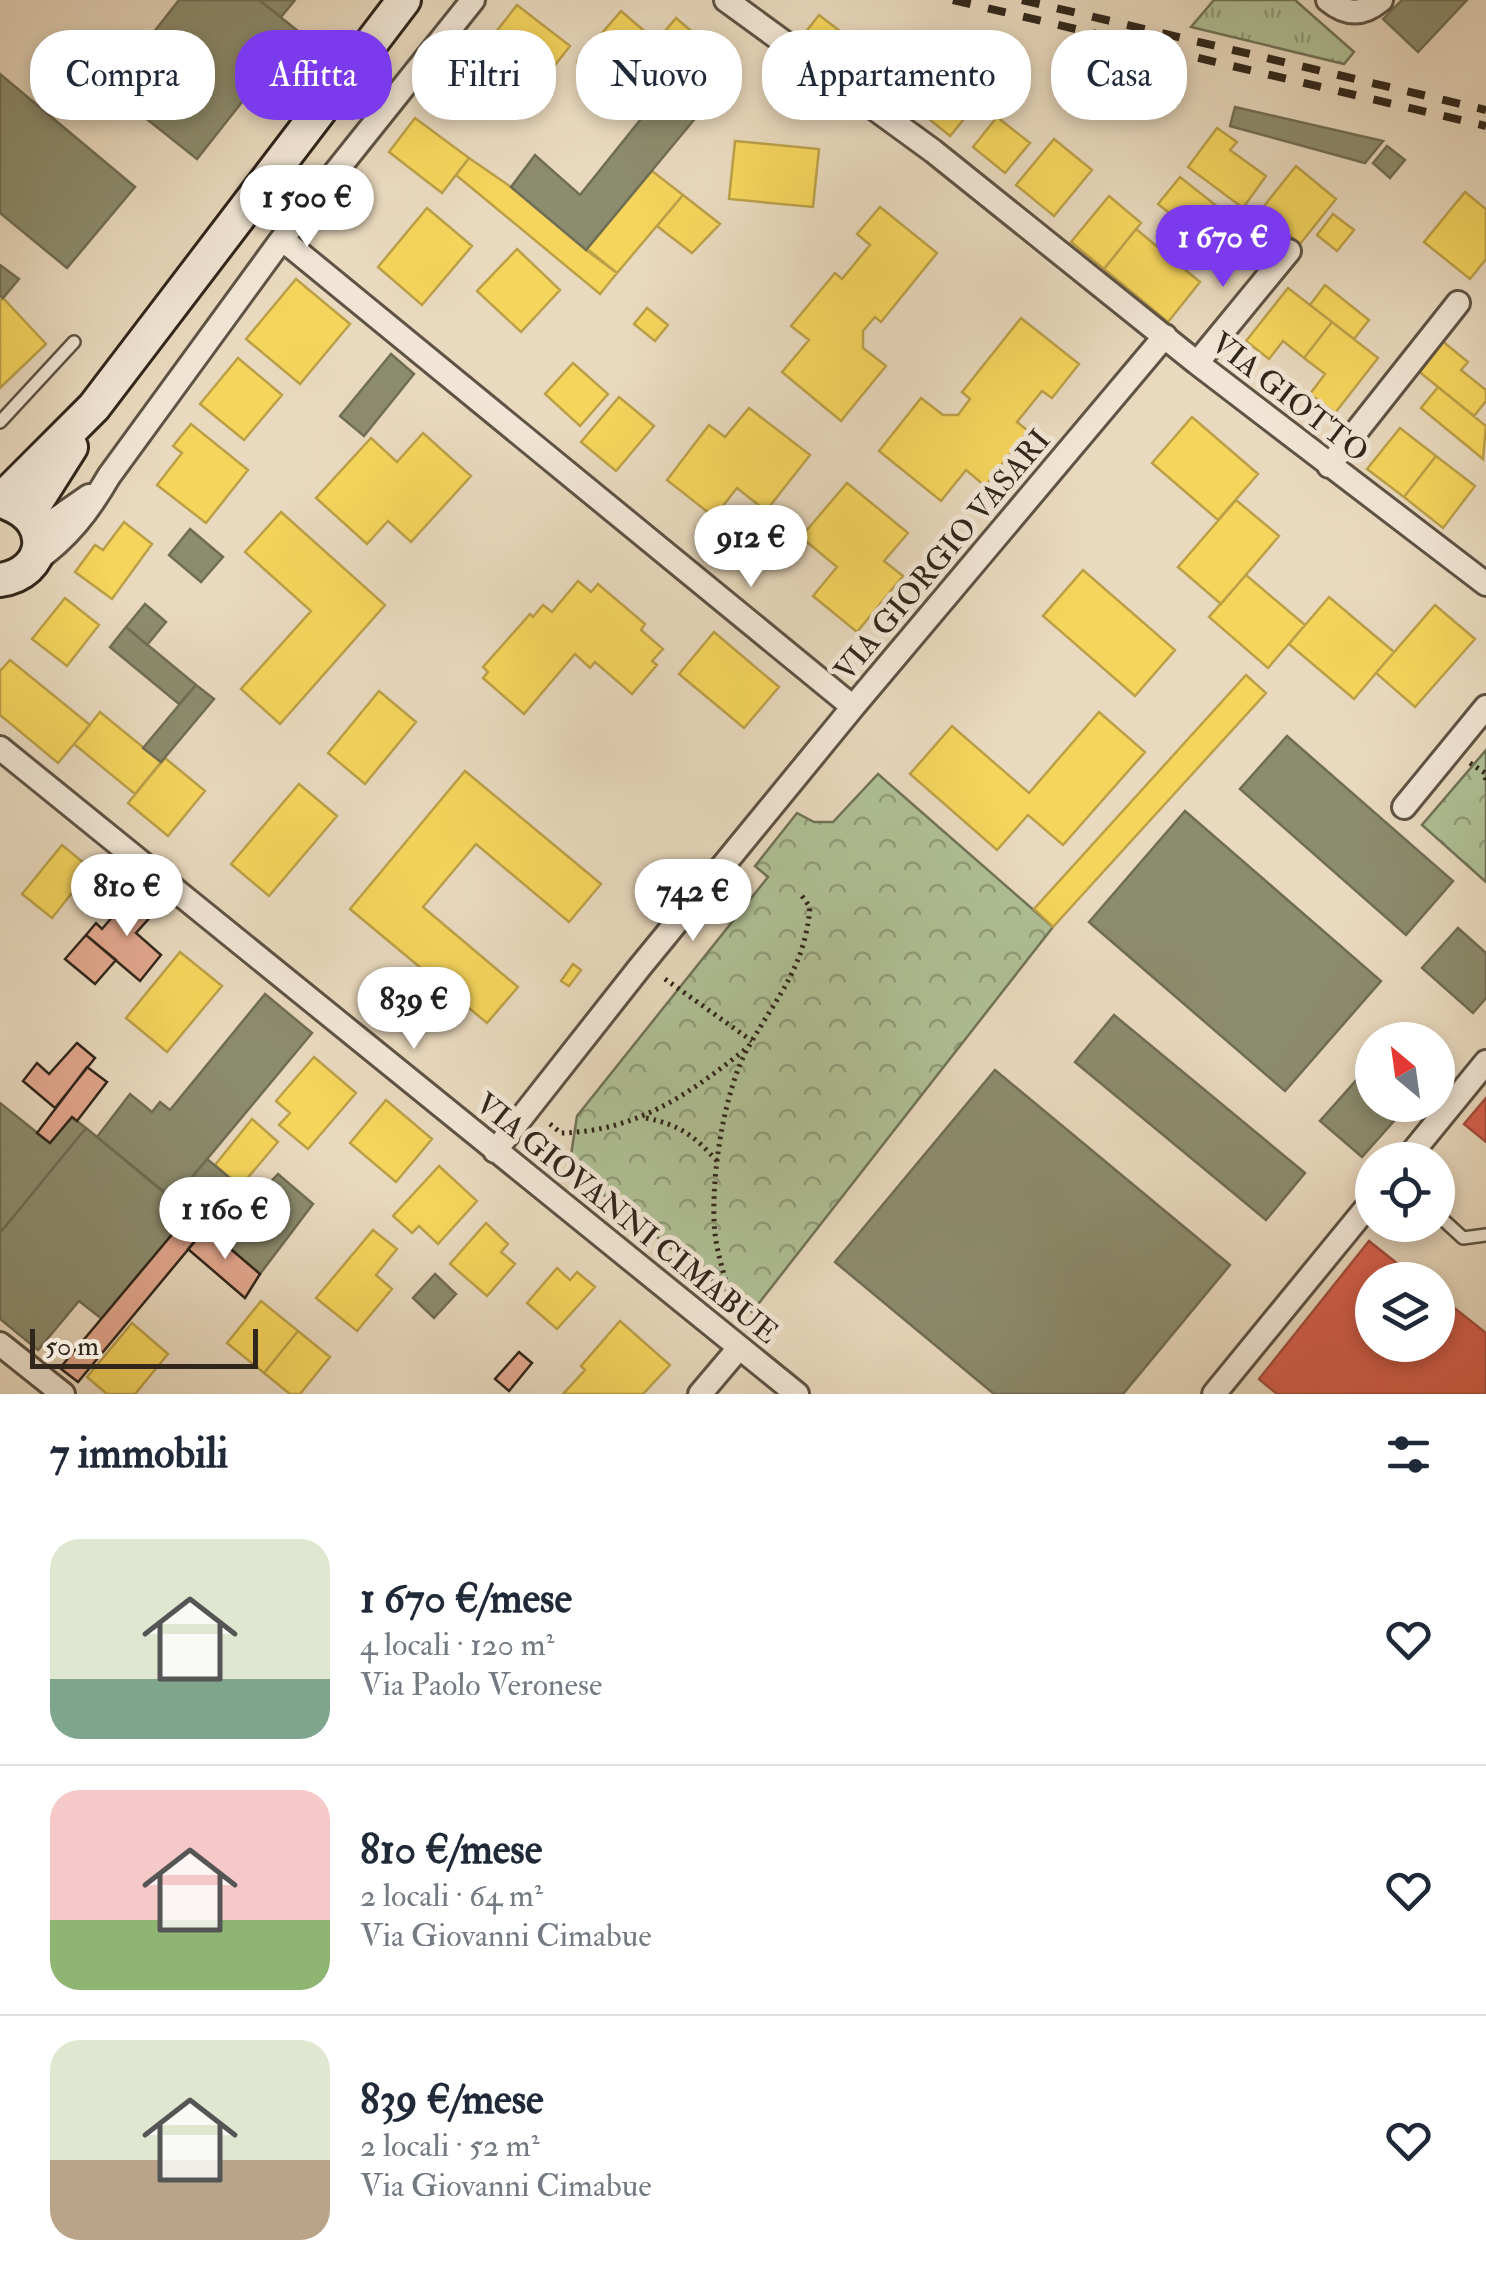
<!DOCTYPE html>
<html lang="it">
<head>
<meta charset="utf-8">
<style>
  body { margin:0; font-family:"IM FELL Double Pica",serif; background:#f6f6f7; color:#1f2937; height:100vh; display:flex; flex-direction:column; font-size:38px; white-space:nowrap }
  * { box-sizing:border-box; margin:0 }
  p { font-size:32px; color:#747a83 }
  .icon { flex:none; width:55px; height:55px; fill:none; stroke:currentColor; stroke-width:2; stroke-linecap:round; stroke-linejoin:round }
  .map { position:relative; height:1394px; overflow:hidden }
  .sheet { display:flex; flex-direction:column; background:#fff; flex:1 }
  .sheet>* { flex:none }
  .banner { position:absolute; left:30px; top:30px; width:1428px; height:90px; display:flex; gap:20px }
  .needle { width:65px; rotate:331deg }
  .controls { position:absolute; left:1355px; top:1022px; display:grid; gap:20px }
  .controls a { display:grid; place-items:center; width:100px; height:100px; border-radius:50%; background:#fff; box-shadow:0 5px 15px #0003; font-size:50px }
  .scale { position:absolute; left:30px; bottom:25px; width:228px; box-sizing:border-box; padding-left:10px; border:5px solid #30261b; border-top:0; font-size:28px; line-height:35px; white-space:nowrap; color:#30261b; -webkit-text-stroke:8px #f1e6d5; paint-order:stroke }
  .price { position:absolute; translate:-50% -85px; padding:0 22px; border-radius:35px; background:#fff; color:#222; font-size:32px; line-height:65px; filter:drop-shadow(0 2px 5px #0008) }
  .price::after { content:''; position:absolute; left:50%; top:60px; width:30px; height:22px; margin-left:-15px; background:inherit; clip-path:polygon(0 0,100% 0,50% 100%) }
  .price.on { background:#7c3aed; color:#fff }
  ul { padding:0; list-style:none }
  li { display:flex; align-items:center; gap:30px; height:250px; padding:0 50px }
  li+li { border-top:2px solid #e0e1e3 }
  li span { display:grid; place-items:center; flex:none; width:280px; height:200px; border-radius:30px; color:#555 }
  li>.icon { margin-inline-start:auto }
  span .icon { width:120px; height:120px; fill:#fffc; stroke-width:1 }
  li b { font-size:42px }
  h2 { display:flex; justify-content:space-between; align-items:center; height:120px; padding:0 50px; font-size:42px }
  .pill { padding:0 35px; border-radius:40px; background:#fff; box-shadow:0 5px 15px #0003; font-size:35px; line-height:90px }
  .pill.on { background:#7c3aed; color:#fff }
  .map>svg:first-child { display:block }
  .grass { fill:url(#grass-tufts); stroke:#707358; stroke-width:2.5 }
  .forest { fill:url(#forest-crowns); stroke:#707358; stroke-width:2.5 }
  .homes { fill:#f6d55c; stroke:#bba048; stroke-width:2.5 }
  .shops { fill:#d6604d; stroke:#a44f3e; stroke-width:2.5 }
  .industry { fill:#8c8c6e; stroke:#706d55; stroke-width:2.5 }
  .building { fill:#e3a88f; stroke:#30261b; stroke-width:2.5 }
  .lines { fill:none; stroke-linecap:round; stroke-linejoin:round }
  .lane-casing { stroke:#5e5344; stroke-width:16 }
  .street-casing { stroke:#5e5344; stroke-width:28 }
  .secondary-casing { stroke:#30261b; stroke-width:38 }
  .path { stroke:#30261b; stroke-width:5; stroke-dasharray:2.5 5; stroke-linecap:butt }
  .lane { stroke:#f1e6d5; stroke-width:11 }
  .street { stroke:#f1e6d5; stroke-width:22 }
  .secondary { stroke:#f1e6d5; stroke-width:32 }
  .rail { stroke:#30261b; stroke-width:8; stroke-dasharray:18 18; stroke-linecap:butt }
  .labels { text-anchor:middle; stroke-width:10; stroke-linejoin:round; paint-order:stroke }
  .street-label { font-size:30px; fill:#30261b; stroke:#f1e6d5 }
</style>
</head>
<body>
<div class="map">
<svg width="1486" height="1394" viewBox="0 0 1486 1394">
  <defs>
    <pattern id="grass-tufts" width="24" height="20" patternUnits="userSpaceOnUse" patternTransform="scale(2.5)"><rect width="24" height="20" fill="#b0c096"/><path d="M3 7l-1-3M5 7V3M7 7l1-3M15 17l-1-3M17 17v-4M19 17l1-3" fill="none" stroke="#909c7a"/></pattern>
    <pattern id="forest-crowns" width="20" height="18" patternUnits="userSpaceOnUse" patternTransform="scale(2.5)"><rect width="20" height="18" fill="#b0c096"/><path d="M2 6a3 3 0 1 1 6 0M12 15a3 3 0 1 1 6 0" fill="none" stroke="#909c7a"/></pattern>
  </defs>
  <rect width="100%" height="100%" fill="#e9d9be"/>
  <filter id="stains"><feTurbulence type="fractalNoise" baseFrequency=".002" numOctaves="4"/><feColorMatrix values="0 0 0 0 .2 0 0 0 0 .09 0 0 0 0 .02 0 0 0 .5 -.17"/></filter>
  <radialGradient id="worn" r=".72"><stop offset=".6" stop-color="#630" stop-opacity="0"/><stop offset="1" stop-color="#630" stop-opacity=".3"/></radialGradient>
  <!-- grass -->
  <path class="grass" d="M1214,0h81l59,52 -10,12 -153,-37z"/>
  <!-- forest -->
  <path class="forest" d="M1486,750v132l-64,-57z
    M878,774l175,153 -301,385 -183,-144 8,-52 191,-239 -13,-11 42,-53 17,9h19z"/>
  <!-- homes -->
  <path class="homes" d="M517,5l53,41 -40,51 -53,-41z
    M621,11l35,30 -49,58 -25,-21 6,-7 -11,-9z
    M819,15l43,33 -18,23 -43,-33z
    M676,18l42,36 -43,51 -42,-36z
    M934,69l14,12 7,-9 28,24 -33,40 -42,-34z
    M997,117l33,26 -25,30 -32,-26z
    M415,118l54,40 -27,35 -53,-41z
    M1217,128l20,14 -7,8 36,26 -23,32 -55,-41z
    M1054,139l38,31 -38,46 -38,-31z
    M735,141l84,8 -6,58 -84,-8z
    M469,158l42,29 106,86 -17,21 -144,-119z
    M1296,166l40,33 -36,45 -40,-33z
    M652,171l31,24 -66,78 -31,-23z
    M1180,177l77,61 -22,27 -77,-61z
    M1465,192l21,17v50l-16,20 -46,-37z
    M683,195l37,29 -28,29 -35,-27z
    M1109,196l32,27 -37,46 -33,-27z
    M880,207l57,46 -56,69 -6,-5 -12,14v17l23,18 -45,55 -59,-49 27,-32 -18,-14 44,-53 7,6 28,-34 -13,-11z
    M427,208l45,38 -50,59 -44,-38z
    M1333,214l21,16 -17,21 -20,-16z
    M1136,229l64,53 -32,40 -64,-53z
    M517,249l43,41 -39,42 -44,-41z
    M296,279l54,45 -50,60 -54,-45z
    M1325,285l44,35 -15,19 -44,-34z
    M1288,288l44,34 -28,36 -21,-17 -14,18 -23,-18z
    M3,298l43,46 -46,44v-87z
    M647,308l21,17 -13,16 -21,-17z
    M1021,318l58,46 -27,34 -10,-7 -25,31 11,9 -43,55 -19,-16 -25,31 -62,-50 42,-53 22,17h15l12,-16 -8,-7z
    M1332,322l46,36 -43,55 -25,-19 15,-20 -21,-16z
    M1441,340l27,22 -7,8 25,20v11l-12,15 -57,-46z
    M238,358l44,37 -38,45 -44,-36z
    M573,363l35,31 -28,32 -35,-32z
    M1438,387l48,39 -3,33 -62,-51z
    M619,397l35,29 -38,45 -35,-29z
    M749,408l61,47 -44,56 -29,-23 -23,29 -47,-37 42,-55 16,12z
    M1192,417l66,57 -40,46 -66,-57z
    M191,424l57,46 -42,53 -49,-38 25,-32 -9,-7z
    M1400,428l36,28 -32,41 -37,-28z
    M423,433l48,43 -60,66 -23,-21 -21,23 -51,-46 55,-60 26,24z
    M1436,456l39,30 -32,42 -39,-31z
    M847,483l61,50 -24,28 19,15 -46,56 -44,-36 24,-29 -36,-30z
    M1236,500l43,36 -58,68 -43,-37z
    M281,512l104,93 -105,119 -39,-35 70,-78 -66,-59z
    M124,522l28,22 -40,55 -37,-27 20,-27 8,5z
    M1083,570l92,80 -40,46 -92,-80z
    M1246,575l59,50 -37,43 -59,-51z
    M578,581l13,11 7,-8 47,40 -4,6 22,19 -11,12 5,4 -25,29 -37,-32 -5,6 -15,-14 -51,60 -41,-36 5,-6 -5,-5 47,-53 3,3 10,-12 9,7z
    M1329,597l65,55 -40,47 -65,-55z
    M65,598l34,27 -32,41 -35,-27z
    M1435,605l40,34 -60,68 -39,-34z
    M714,632l65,55 -35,41 -65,-54z
    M10,660l80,65 -32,38 -58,-48v-44z
    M1246,675l20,18 -213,234 -19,-18z
    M379,691l37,31 -51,62 -37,-31z
    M100,712l61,50 -26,32 -61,-50z
    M1099,712l46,40 -82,93 -35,-30 -31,35 -87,-76 42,-48 77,67z
    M165,758l40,33 -37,45 -40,-33z
    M465,771l136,113 -32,38 -93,-78 -53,63 95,80 -31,36 -137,-114z
    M299,784l38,32 -68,80 -38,-32z
    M62,845l29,24 -39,49 -30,-24z
    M180,952l42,34 -55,66 -41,-34z
    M573,964l8,6 -12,16 -8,-5z
    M314,1057l42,36 -48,56 -29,-24 11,-12 -14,-12z
    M386,1100l46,39 -36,43 -46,-39z
    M252,1119l26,23 -38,45 -25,-22z
    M439,1166l38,35 -39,43 -19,-18 -7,7 -19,-17z
    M486,1223l22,21 -7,8 14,12 -28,32 -37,-32z
    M373,1230l24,19 -21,26 16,14 -35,42 -41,-33z
    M557,1268l13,12 7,-8 18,15 -38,42 -30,-26z
    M261,1301l37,30 -34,42 -37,-30z
    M620,1321l50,44 -27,29h-80l22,-24 -4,-4z
    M132,1323l36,31 -33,40h-28l-20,-17z
    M298,1331l32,26 -30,37h-10l-26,-21z"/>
  <!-- shops -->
  <path class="shops" d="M1486,1098v44l-22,-18z
    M1369,1241l49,39h-46v65h66v-50l48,38v61h-209l-18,-15z"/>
  <!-- industry -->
  <path class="industry" d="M179,0h80l39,31 -101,128 -88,-70z
    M259,0h36l-14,17z
    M1402,0h65l-49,52 -35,-33z
    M0,74l135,113 -68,81 -67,-55z
    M661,94l14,11 4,-5 19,15 -112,135 -75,-63 24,-32 45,40z
    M1235,107l148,34 -18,22 -135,-37z
    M1387,146l18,14 -15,18 -17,-15z
    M0,265l19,14 -16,19 -3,-2z
    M391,354l23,20 -50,62 -24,-20z
    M190,529l33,28 -22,25 -32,-27z
    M145,604l21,18 -19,23 -21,-18z
    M126,627l70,58 -17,19 -69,-57z
    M196,685l18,14 -53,63 -18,-14z
    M1287,736l166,145 -47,54 -166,-146z
    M1185,811l196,170 -96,110 -196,-169z
    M1458,928l28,25v45l-13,15 -51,-45z
    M265,994l47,39 -139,167 -76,-63 33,-43 22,18 8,-10 10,8z
    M1114,1015l191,158 -39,47 -191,-158z
    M995,1070l235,195 -107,129h-129l-159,-132z
    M1360,1076l12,11v18h21l9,7 -40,45 -42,-36z
    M0,1103l50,40 22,-26 14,11 -86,105z
    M86,1128l104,85 -88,106 -23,-18 -41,49 -38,-31v-86z
    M207,1159l48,40 23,-25 35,30 -53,70 -87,-74z
    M435,1274l21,20 -22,24 -21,-20z"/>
  <!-- building -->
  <path class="building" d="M131,895l22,19 -17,19 25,22 -21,26 -54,-46 10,-12 6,6z
    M86,935l30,25 -21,24 -30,-25z
    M77,1043l18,15 -40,50 -32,-27 14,-18 12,11z
    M87,1067l20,15 -30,39 -5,-4 -22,26 -13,-10z
    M190,1213l16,15 -128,154 -18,-14z
    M206,1228l54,46 -15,24 -57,-49z
    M519,1352l13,11 -23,28 -14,-12z"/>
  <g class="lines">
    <!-- lane casing -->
    <g class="lane-casing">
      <path id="lane" d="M0,422l74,-80
        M1438,1215l25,23 23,-3"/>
    </g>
    <!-- street casing -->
    <g class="street-casing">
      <path id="street" d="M726,0l207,151 264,212 289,221
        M1328,0c18,15 34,16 53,0
        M282,239l571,468 312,-371
        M1197,363l92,-112
        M1329,466l129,-163
        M35,524l18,-3 36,-25
        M34,562c34,-24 54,-50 75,-86l173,-237 191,-239
        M0,748l797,646
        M1404,807l82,-100
        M495,1151l145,-184 213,-260
        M1406,1160l80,-98
        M0,1344l63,50
        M700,1394l39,-46
        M1214,1394l158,-193"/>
    </g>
    <!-- secondary casing -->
    <g class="secondary-casing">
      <path id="secondary" d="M0,501l94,-94 310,-407
        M28,515l43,-68
        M0,580c47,-7 54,-58 9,-76"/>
    </g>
    <!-- path -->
    <path class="path" d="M1470,763l15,10 1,10
      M665,979l87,62
      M646,1118c35,7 48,18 72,44
      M550,1124l11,9c77,-2 128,-39 186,-85
      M725,1301l4,-7c-4,-17 -10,-35 -13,-53 -8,-50 7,-151 33,-195 29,-51 56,-79 61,-139l-11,-15"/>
    <!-- lane -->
    <use href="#lane" class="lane"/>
    <!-- street -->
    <use href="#street" class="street"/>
    <!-- secondary -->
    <use href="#secondary" class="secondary"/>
    <!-- rail -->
    <path class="rail" d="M953,0l533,126
      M1022,0l464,110"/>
  </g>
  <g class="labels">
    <!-- street labels -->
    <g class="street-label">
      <text transform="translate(1290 397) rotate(38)" y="10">VIA GIOTTO</text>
      <text transform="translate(942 555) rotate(-50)" y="10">VIA GIORGIO VASARI</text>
      <text transform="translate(627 1218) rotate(39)" y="10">VIA GIOVANNI CIMABUE</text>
    </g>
  </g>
  <rect width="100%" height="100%" filter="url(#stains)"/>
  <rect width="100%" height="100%" fill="url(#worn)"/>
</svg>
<div class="controls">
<a><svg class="needle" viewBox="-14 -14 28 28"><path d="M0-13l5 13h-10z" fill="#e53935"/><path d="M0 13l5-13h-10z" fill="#747a83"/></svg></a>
<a><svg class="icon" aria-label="locate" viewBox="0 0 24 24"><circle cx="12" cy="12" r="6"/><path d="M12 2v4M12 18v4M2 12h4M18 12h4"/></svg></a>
<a><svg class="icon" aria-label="layers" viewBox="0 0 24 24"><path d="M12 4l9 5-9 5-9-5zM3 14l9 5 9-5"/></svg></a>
</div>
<div class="scale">50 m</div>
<b class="price" style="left:307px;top:250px">1 500 €</b>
<b class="price on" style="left:1223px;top:290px">1 670 €</b>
<b class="price" style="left:751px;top:590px">912 €</b>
<b class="price" style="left:127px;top:939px">810 €</b>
<b class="price" style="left:693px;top:944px">742 €</b>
<b class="price" style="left:414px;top:1052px">839 €</b>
<b class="price" style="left:225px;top:1262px">1 160 €</b>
<div class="banner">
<a class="pill">Compra</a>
<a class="pill on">Affitta</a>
<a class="pill">Filtri</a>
<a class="pill">Nuovo</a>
<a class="pill">Appartamento</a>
<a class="pill">Casa</a>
</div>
</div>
<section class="sheet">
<h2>7 immobili<svg class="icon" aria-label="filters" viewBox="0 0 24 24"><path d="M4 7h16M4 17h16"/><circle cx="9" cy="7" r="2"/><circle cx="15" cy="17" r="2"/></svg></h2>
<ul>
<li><span style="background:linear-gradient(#dfe7d0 70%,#7fa58c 0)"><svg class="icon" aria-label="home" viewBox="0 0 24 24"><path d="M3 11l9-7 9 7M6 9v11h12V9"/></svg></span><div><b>1 670 €/mese</b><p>4 locali · 120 m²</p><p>Via Paolo Veronese</p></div><svg class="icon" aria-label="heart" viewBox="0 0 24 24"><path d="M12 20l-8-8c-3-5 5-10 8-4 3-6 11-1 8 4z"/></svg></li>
<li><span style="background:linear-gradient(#f6c9c9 65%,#8fb573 0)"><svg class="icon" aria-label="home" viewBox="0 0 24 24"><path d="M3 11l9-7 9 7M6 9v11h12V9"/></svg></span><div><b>810 €/mese</b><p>2 locali · 64 m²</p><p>Via Giovanni Cimabue</p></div><svg class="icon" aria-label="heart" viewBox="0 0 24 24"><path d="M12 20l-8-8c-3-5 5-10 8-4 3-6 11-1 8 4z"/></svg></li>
<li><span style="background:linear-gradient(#dfe7d0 60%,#b9a48a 0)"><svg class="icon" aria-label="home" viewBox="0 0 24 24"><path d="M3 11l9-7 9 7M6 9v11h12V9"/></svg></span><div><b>839 €/mese</b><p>2 locali · 52 m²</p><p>Via Giovanni Cimabue</p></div><svg class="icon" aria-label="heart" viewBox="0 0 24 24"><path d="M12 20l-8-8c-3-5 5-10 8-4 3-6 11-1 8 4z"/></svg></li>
</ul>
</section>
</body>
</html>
